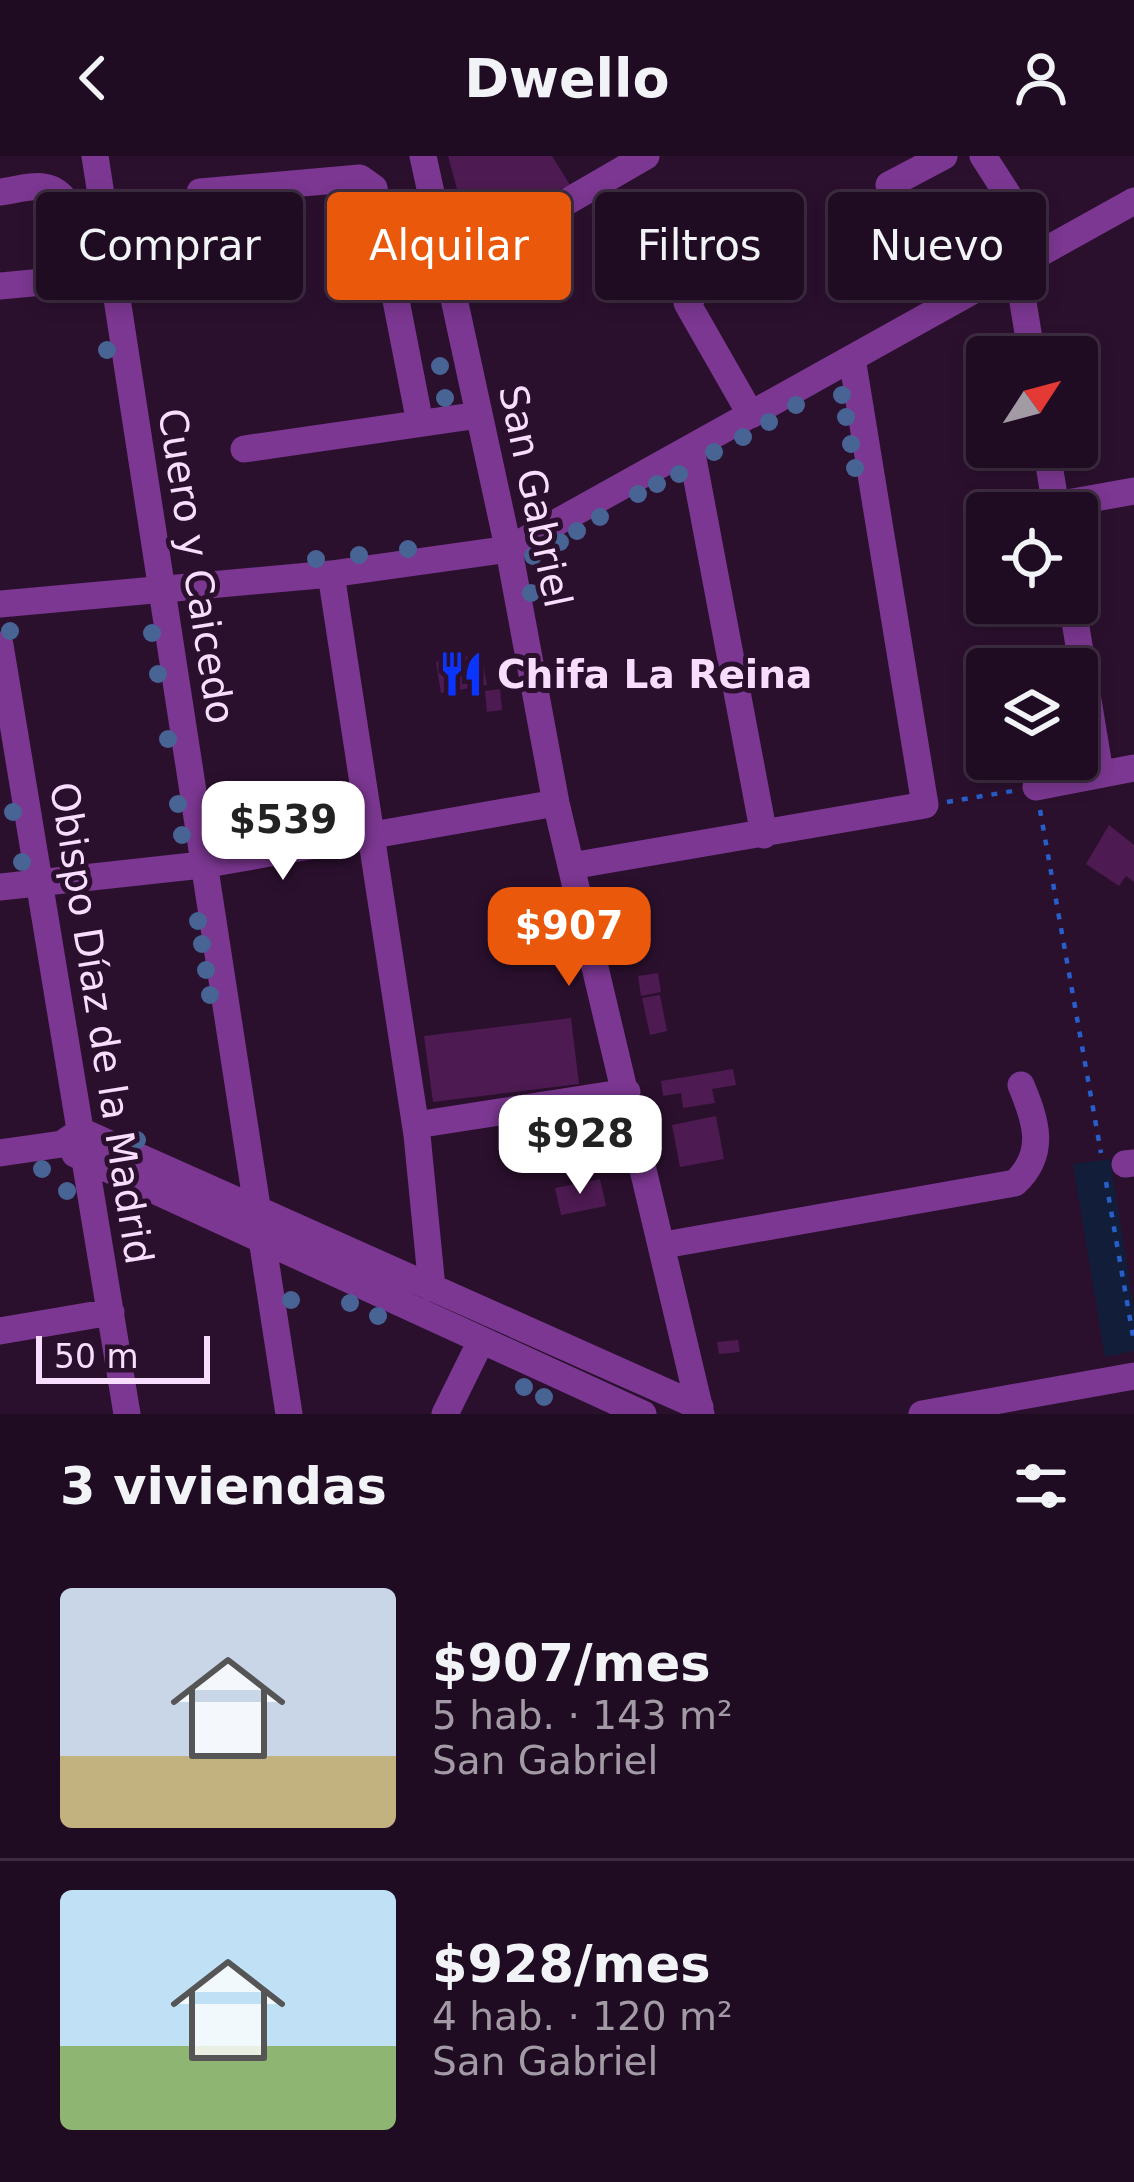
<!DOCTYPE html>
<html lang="es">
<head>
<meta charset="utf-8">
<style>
  body { margin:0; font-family:"DejaVu Sans",sans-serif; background:#2d1a2f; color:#f1f3f6; height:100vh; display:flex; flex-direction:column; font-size:45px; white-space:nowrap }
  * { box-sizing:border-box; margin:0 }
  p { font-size:39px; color:#a29ba5 }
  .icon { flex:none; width:66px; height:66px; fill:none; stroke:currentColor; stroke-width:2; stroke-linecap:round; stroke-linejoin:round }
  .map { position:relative; height:1258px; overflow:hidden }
  .sheet { display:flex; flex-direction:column; background:#200c22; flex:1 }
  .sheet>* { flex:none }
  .top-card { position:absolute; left:36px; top:36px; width:1062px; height:108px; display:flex; gap:24px }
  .needle { width:78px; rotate:54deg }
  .controls { position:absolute; left:966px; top:180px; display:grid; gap:24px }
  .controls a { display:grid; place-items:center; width:132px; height:132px; border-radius:12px; background:#200c22; box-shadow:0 6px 18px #0003,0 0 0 3px #3d2c40; font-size:60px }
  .scale { position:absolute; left:36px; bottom:30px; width:174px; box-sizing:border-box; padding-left:12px; border:6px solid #f9ddff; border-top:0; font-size:33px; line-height:42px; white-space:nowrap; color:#f9ddff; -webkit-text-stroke:9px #2b102e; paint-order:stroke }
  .price { position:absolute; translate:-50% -102px; padding:0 27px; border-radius:24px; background:#fff; color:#222; font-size:39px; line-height:78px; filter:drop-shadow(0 3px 6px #0008) }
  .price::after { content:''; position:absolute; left:50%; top:72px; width:36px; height:27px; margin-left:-18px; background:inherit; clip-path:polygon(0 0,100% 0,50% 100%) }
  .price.current { background:#ea580c; color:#fff }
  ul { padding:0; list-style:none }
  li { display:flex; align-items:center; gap:36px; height:300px; padding:0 60px }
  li+li { border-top:3px solid #3d2c40 }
  li span { display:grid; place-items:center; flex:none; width:336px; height:240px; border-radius:12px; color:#555 }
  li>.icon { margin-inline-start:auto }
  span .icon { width:144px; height:144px; fill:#fffc; stroke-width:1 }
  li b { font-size:51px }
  h2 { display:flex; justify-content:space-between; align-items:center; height:144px; padding:0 60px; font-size:51px }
  .pill { padding:0 42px; border-radius:12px; background:#200c22; box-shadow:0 6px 18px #0003,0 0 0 3px #3d2c40; font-size:42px; line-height:108px }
  .pill.current { background:#ea580c; color:#fff }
  header { display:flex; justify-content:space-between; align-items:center; height:156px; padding:0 60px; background:#200c22; font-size:54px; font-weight:700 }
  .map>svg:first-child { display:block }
  .green { fill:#121e39 }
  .building { fill:#4d1a51 }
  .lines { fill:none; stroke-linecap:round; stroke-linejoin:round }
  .path { stroke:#275ec9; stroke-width:4.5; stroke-dasharray:6 9; stroke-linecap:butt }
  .minor { stroke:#7b3791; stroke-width:27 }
  .tree { fill:#476495 }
  .labels { text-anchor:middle; stroke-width:10; stroke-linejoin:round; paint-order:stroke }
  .street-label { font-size:39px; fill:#f9ddff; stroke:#2b102e }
  .poi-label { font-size:39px; font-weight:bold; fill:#f9ddff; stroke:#2b102e; text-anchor:start }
</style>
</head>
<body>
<header><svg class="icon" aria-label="back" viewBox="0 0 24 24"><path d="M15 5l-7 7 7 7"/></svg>Dwello<svg class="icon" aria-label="person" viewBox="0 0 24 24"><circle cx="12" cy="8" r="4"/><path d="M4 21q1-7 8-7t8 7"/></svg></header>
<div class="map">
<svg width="1134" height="1258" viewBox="0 0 1134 1258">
  <rect width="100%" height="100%" fill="#2b102e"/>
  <!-- green -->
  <path class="green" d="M1110,1003l24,150v42l-29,6 -32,-193z"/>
  <!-- building -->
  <path class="building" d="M448,0h104l18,29 -103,41z
    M481,498l6,31 -46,8 -5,-31z
    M500,533l2,21 -15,2 -2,-21z
    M1109,669l25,20v37l-8,-6 -7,10 -33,-22z
    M644,768l3,18 -20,3 -3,-18z
    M658,817l3,19 -20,4 -3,-20z
    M660,839l7,36 -17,4 -8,-37z
    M571,862l8,66 -146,18 -9,-66z
    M733,913l3,16 -24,4 3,14 -32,5 -2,-15 -18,3 -2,-15z
    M716,960l8,43 -44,8 -8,-42z
    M600,1023l6,27 -45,9 -6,-27z
    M738,1184l2,12 -21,2 -2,-12z"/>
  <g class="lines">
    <!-- path -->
    <path class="path" d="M947,646l66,-11
      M1040,654l61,343
      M1106,1026l28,160"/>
    <!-- minor -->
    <path class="minor" d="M95,0l194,1258
      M423,0l88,405 45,242 145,611
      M983,0l61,95
      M889,29l55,-29
      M0,36c24,-3 47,-14 64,7l13,80
      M200,36l160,-14 14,10 46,235
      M1017,110l15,91
      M447,115l199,-115
      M0,130l95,-9
      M751,259l-64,-112 10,-12 91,-51
      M1046,291l11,66
      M691,292l73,387
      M244,293l235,-34
      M1056,349l78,-14
      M331,418l86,561 15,153
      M1072,447l28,170
      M0,448l331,-30 178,-25 625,-348
      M0,489l127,769
      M1036,631l98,-19
      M571,710l354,-61 -73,-447
      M0,731l202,-22 354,-62
      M416,969l211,-33
      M0,997l62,-9 19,-13 619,276
      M75,998l568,260
      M1125,1008l9,-1
      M664,1089l351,-62c32,-30 21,-62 6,-98
      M0,1175l111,-19
      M445,1258l36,-73
      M922,1258l212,-38"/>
  </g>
  <!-- trees -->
  <g class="tree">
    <circle cx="406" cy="59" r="9"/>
    <circle cx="412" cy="92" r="9"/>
    <circle cx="421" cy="132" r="9"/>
    <circle cx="107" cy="194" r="9"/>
    <circle cx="440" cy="210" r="9"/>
    <circle cx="842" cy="239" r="9"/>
    <circle cx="445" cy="242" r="9"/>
    <circle cx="796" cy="249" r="9"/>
    <circle cx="846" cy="261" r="9"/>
    <circle cx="769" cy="266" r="9"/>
    <circle cx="743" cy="281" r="9"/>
    <circle cx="851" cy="288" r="9"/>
    <circle cx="714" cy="296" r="9"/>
    <circle cx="855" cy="312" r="9"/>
    <circle cx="679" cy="318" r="9"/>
    <circle cx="657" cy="328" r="9"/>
    <circle cx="638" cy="338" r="9"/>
    <circle cx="600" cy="361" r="9"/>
    <circle cx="577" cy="375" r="9"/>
    <circle cx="560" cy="386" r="9"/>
    <circle cx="408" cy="393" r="9"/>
    <circle cx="359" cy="399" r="9"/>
    <circle cx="533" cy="400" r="9"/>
    <circle cx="316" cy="403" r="9"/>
    <circle cx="531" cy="437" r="9"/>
    <circle cx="10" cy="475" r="9"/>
    <circle cx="152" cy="477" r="9"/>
    <circle cx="158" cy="518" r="9"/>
    <circle cx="168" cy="583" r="9"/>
    <circle cx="178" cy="648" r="9"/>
    <circle cx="13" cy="656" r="9"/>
    <circle cx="182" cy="679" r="9"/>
    <circle cx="22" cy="706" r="9"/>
    <circle cx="198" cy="765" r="9"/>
    <circle cx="202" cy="788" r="9"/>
    <circle cx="206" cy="814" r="9"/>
    <circle cx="210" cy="839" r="9"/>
    <circle cx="137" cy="984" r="9"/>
    <circle cx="42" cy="1013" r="9"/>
    <circle cx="67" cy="1035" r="9"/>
    <circle cx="291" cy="1144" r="9"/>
    <circle cx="350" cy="1147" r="9"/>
    <circle cx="378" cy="1160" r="9"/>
    <circle cx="524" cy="1231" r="9"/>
    <circle cx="544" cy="1241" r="9"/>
  </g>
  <!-- icons -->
  <defs>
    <g id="restaurant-bare" transform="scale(3.6)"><path d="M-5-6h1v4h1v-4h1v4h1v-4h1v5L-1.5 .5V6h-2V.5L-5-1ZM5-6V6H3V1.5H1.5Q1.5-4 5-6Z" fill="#0935ff" stroke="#2b102e" stroke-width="2.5" paint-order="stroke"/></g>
  </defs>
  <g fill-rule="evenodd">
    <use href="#restaurant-bare" x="461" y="518"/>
  </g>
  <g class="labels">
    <!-- street labels -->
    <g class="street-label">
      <text transform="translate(536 340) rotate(78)" y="14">San Gabriel</text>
      <text transform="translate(197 410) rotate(81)" y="14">Cuero y Caicedo</text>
      <text transform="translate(102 867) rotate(81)" y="14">Obispo Díaz de la Madrid</text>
    </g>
    <!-- poi labels -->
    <g class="poi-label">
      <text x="497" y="532">Chifa La Reina</text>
    </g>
  </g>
</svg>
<div class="controls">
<a><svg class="needle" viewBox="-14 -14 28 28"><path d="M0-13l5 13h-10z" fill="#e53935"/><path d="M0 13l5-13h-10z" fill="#a29ba5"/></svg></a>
<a><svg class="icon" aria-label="locate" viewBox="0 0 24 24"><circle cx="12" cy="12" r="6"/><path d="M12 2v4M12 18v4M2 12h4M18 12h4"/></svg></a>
<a><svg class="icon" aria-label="layers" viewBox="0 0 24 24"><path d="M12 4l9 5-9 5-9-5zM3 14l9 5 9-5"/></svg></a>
</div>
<div class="scale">50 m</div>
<b class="price" style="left:283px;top:727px">$539</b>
<b class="price current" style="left:569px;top:833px">$907</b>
<b class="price" style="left:580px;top:1041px">$928</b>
<div class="top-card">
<a class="pill">Comprar</a>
<a class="pill current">Alquilar</a>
<a class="pill">Filtros</a>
<a class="pill">Nuevo</a>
</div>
</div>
<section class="sheet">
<h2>3 viviendas<svg class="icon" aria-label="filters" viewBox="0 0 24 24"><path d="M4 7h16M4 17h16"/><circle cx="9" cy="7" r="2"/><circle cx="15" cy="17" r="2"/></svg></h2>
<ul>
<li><span style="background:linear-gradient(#c9d6e8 70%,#c2b280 0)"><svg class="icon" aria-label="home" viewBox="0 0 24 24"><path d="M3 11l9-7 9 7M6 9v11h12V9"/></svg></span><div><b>$907/mes</b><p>5 hab. · 143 m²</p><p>San Gabriel</p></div></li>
<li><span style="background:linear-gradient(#bfe0f5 65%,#8fb573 0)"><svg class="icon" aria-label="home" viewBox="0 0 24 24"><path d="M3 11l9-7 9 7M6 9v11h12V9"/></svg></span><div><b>$928/mes</b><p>4 hab. · 120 m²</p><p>San Gabriel</p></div></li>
</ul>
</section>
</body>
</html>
